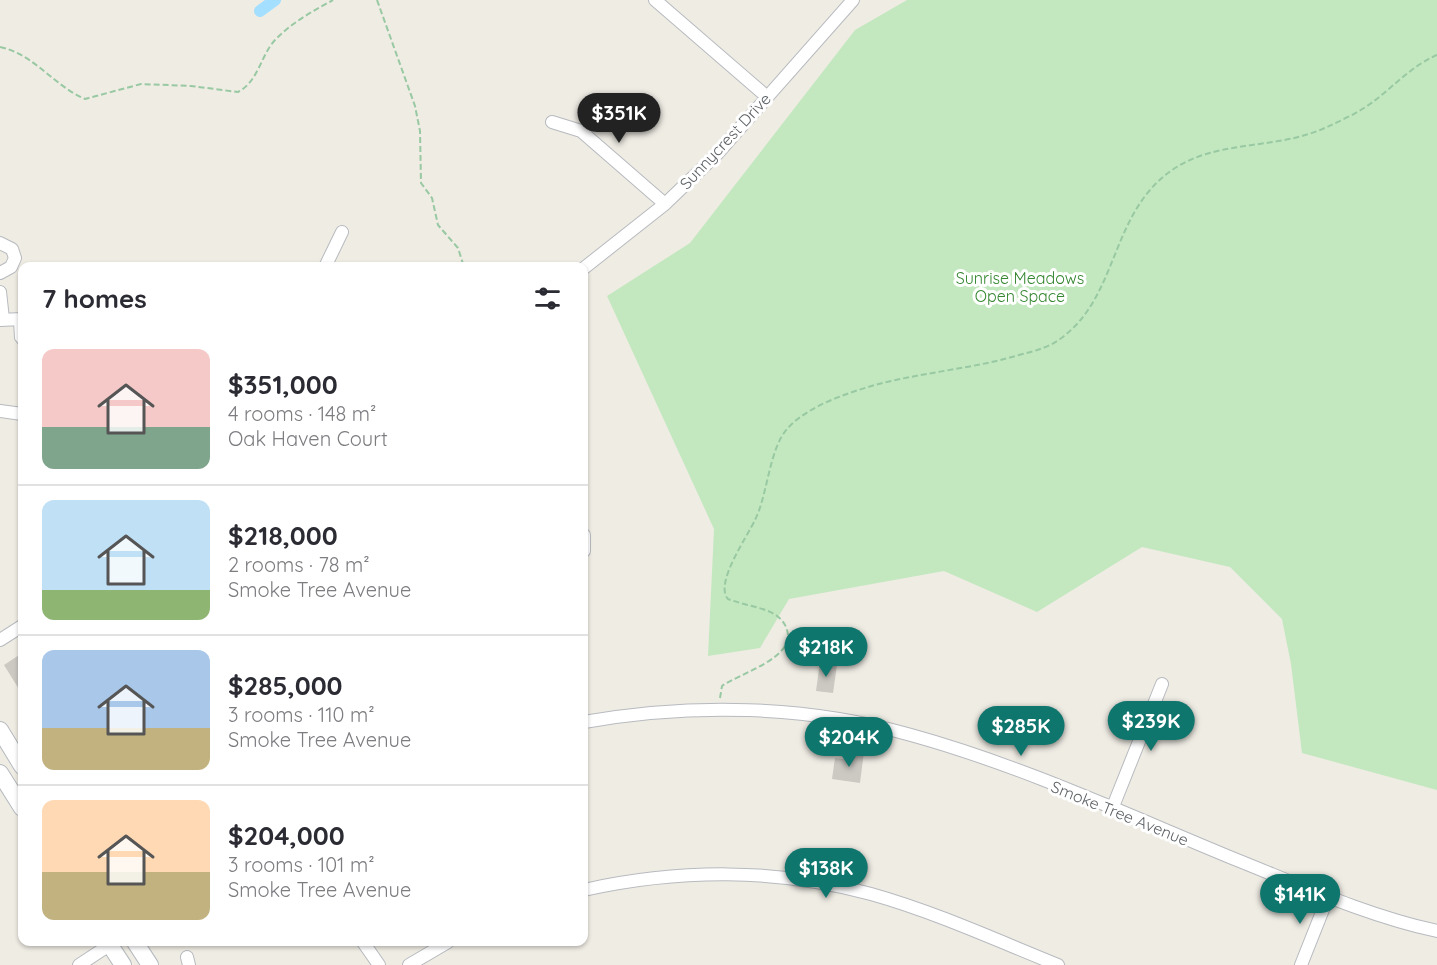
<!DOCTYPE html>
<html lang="en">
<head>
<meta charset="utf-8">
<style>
  body { margin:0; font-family:Quicksand,sans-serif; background:#f7f7f7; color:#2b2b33; height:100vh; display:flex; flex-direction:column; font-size:22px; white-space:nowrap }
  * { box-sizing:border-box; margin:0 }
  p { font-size:20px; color:#7c7c81 }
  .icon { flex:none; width:33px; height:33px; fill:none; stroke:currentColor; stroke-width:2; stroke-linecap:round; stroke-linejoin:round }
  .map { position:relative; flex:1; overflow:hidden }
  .details { position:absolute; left:18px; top:262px; width:570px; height:684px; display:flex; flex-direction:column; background:#fff; border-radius:12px; box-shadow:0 2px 4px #0004 }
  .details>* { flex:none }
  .price { position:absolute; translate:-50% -51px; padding:0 14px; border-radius:21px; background:#0f766e; color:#fff; font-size:20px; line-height:39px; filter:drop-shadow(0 2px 3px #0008) }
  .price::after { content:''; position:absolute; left:50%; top:36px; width:18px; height:14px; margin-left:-9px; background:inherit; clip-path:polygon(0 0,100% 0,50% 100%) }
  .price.current { background:#222; color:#fff }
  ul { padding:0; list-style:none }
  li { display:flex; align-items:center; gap:18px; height:150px; padding:0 24px }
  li+li { border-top:2px solid #e1e1e2 }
  li span { display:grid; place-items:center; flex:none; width:168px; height:120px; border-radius:12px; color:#555 }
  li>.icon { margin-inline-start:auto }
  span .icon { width:72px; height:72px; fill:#fffc; stroke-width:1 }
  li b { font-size:26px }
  h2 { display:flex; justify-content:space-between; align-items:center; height:72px; padding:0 24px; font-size:26px }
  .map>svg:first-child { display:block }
  .green { fill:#c3e8bf }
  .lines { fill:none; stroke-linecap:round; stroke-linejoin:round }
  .canal { stroke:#a4dfff; stroke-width:12 }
  .building { fill:#ccc9c3 }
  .lane-casing { stroke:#b7babf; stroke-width:8 }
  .street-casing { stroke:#b7babf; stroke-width:14 }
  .secondary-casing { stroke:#b5babf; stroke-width:18 }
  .path { stroke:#98c9a2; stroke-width:2; stroke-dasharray:6 3; stroke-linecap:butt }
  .lane { stroke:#fff; stroke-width:6 }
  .street { stroke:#fff; stroke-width:12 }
  .secondary { stroke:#fff; stroke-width:16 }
  .labels { text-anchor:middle; stroke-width:6; stroke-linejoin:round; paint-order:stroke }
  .street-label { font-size:16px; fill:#5c6165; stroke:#fff }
  .park-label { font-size:16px; fill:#358731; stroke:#fff }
</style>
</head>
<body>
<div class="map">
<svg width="1437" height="965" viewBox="0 0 1437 965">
  <rect width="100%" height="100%" fill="#efece4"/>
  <!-- green -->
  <path class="green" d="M907,0h530v790l-135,-37 -11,-89 -9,-45 -52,-52 -88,-20 -105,65 -93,-41 -155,28 -29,49 -52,8 6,-127 -107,-233 83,-53 165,-213z"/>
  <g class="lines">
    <!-- canal -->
    <path class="canal" d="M260,11l15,-11"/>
  </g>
  <!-- building -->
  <path class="building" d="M22,653v41l-18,-29z
    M820,662l17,3 -4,28 -17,-2z
    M852,751l12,1 -4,31 -28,-4 3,-21 16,2z"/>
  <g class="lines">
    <!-- lane casing -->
    <g class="lane-casing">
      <path id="lane" d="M17,320l1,18 4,5"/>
    </g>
    <!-- street casing -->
    <g class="street-casing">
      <path id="street" d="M655,0l111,96
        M552,122l29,9 84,73
        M0,243l12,6 3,9 -4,9 -11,6
        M325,267l17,-35
        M584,268l81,-64 52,-50 136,-154
        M0,292l3,27
        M0,320l22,-1
        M0,411l22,3
        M584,535v16
        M0,640l22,-14
        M584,722c107,-19 222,-17 327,13 112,31 219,81 326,125 65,26 131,56 200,71
        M1112,809l50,-125
        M584,890c94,-21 193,-22 287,4 64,18 125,46 187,71
        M363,942l16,23
        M187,957l2,8
        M79,965l35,-23
        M409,965l39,-23
        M1301,965l27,-68"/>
    </g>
    <!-- secondary casing -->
    <g class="secondary-casing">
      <path id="secondary" d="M0,730l22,36
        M0,773l22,35
        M108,942l15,23
        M135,942l15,23"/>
    </g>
    <!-- path -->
    <path class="path" d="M377,0l38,106 5,25 1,52 11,15 6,27 20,23 6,19
      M0,47c34,7 54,39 85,52l56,-15 50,2 47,6c20,-10 23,-37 37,-52 16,-17 38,-29 58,-40
      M720,698l2,-12c18,-13 74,-28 65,-56 -2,-9 -11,-16 -19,-19 -13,-5 -27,-7 -40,-12 -14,-15 19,-62 27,-79 13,-26 14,-72 33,-92 20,-22 59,-35 87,-43 48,-13 97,-16 144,-30 15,-4 29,-7 41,-16 51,-36 51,-104 90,-149 49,-57 117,-35 177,-63 15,-7 33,-15 47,-26 20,-15 39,-36 63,-46"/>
    <!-- lane -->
    <use href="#lane" class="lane"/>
    <!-- street -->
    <use href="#street" class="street"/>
    <!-- secondary -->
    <use href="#secondary" class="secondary"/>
  </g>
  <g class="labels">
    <!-- street labels -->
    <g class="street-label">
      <text transform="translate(725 141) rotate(-47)" y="6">Sunnycrest Drive</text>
      <text transform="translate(1120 813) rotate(22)" y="6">Smoke Tree Avenue</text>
    </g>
    <!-- park labels -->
    <g class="park-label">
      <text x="1020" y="284">Sunrise Meadows<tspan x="1020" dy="18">Open Space</tspan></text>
    </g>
  </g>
</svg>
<b class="price current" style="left:619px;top:144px">$351K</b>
<b class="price" style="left:826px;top:678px">$218K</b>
<b class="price" style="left:1151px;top:752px">$239K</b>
<b class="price" style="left:1021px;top:757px">$285K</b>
<b class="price" style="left:849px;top:768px">$204K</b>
<b class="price" style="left:826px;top:899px">$138K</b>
<b class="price" style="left:1300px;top:925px">$141K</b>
<section class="details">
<h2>7 homes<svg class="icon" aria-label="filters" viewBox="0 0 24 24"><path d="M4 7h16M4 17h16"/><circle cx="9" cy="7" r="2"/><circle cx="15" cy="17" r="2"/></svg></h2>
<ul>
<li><span style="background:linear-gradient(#f6c9c9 65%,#7fa58c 0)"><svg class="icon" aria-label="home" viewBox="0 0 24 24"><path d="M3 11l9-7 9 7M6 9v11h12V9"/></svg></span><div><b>$351,000</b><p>4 rooms · 148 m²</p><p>Oak Haven Court</p></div></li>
<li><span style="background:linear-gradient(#bfe0f5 75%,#8fb573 0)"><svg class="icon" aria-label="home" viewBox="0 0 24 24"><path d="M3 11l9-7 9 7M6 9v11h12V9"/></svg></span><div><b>$218,000</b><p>2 rooms · 78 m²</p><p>Smoke Tree Avenue</p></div></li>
<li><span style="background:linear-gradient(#a9c7e8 65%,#c2b280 0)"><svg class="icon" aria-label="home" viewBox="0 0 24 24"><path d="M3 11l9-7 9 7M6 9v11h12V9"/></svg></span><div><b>$285,000</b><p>3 rooms · 110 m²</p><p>Smoke Tree Avenue</p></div></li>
<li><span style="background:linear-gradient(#ffd9b3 60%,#c2b280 0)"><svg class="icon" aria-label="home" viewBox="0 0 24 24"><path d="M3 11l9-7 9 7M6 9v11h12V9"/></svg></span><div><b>$204,000</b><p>3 rooms · 101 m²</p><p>Smoke Tree Avenue</p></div></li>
</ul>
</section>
</div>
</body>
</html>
